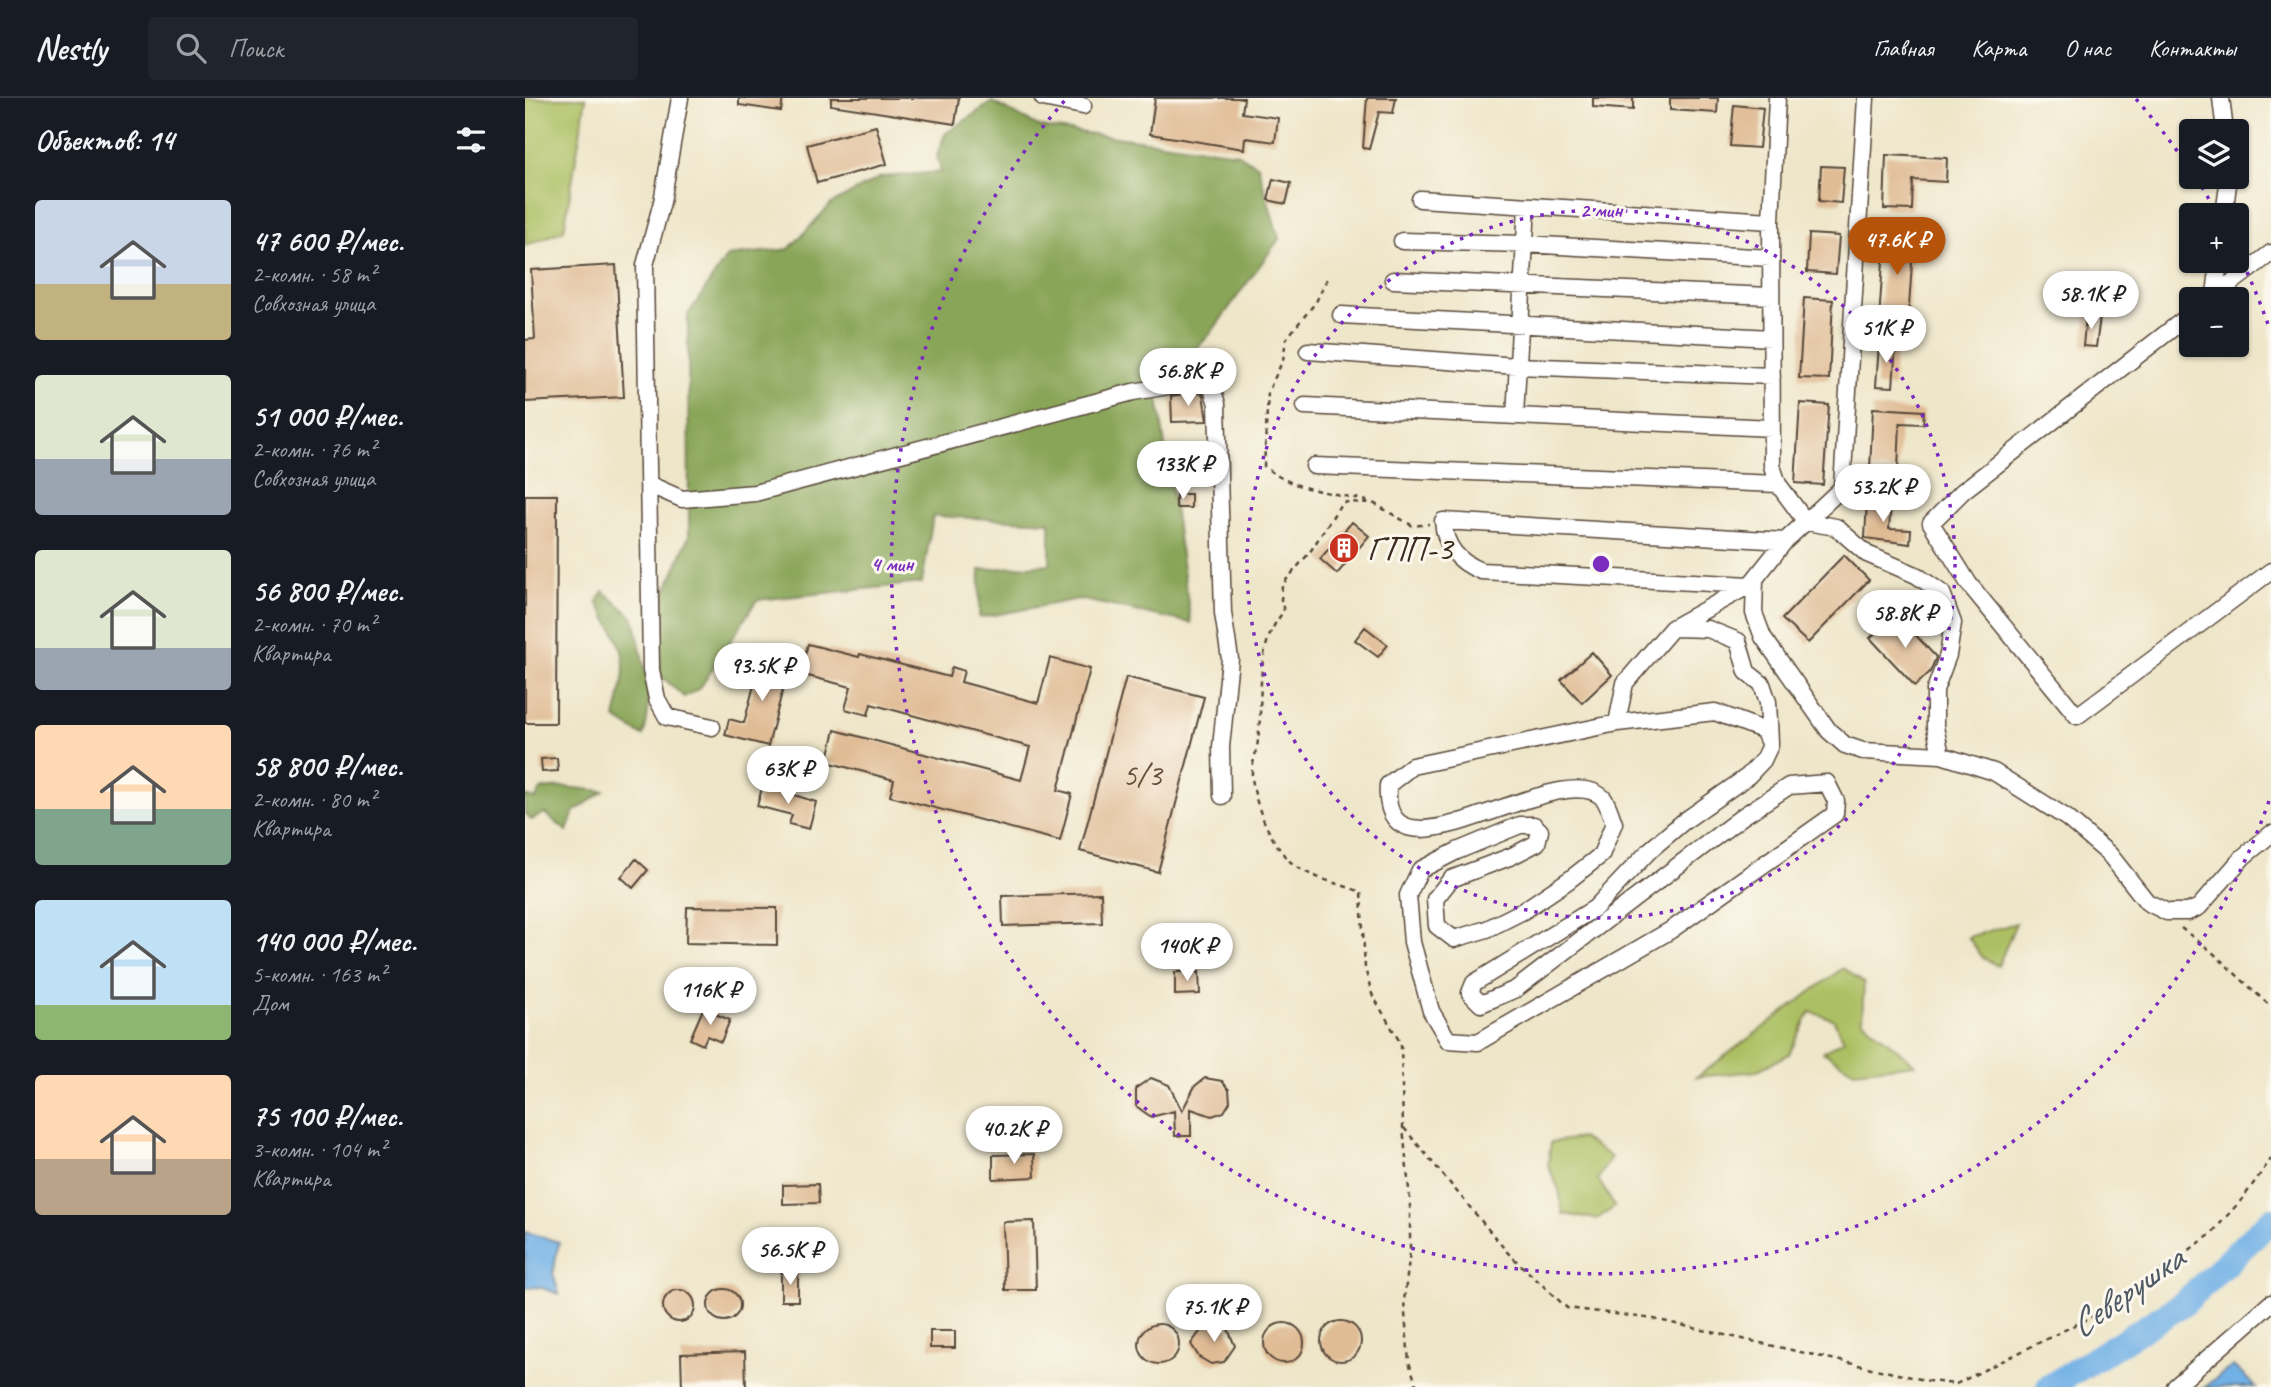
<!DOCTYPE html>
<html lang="ru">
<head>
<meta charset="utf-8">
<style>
  body { margin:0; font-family:Caveat,sans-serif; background:#20242c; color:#f1f3f6; height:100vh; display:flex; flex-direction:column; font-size:26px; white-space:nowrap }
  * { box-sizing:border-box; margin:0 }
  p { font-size:23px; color:#9ea1a6 }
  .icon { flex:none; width:38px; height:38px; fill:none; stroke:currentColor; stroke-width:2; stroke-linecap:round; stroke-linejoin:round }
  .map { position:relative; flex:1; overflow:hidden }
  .side { display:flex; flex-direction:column; background:#171b24; width:525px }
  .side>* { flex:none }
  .buttons { position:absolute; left:1654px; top:21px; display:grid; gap:14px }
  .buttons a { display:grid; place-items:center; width:70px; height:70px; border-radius:7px; background:#171b24; box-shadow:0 2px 5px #0004; font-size:35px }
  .price { position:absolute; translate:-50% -60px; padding:0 16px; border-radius:24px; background:#fff; color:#222; font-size:23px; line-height:46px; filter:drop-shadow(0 2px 4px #0008) }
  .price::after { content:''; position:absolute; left:50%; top:42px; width:21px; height:16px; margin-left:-10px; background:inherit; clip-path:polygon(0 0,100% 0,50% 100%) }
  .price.current { background:#b45309; color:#fff }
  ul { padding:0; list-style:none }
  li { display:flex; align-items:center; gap:21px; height:175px; padding:0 35px }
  li span { display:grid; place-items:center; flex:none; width:196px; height:140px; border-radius:7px; color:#555 }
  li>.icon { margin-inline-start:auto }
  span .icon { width:84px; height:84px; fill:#fffc; stroke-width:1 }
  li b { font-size:30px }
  h2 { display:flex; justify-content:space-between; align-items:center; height:84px; padding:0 35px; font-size:30px }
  header { display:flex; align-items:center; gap:42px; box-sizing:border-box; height:98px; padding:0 35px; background:#171b24; border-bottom:2px solid #363941 }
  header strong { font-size:33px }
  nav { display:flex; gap:38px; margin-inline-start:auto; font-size:24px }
  .search { width:490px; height:63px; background:#20242c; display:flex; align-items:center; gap:18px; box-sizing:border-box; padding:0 24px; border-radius:7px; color:#9ea1a6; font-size:26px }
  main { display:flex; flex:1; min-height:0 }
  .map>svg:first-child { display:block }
  .green { fill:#acbf62; stroke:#747440; stroke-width:2 }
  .forest { fill:#89a658; stroke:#62683b; stroke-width:2 }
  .water { fill:#72b1e6; stroke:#566e82; stroke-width:2 }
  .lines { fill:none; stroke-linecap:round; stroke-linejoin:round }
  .river { stroke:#72b1e6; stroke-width:26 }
  .building { fill:#e0bc95 }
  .minor-casing { stroke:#564638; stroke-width:19 }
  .path { stroke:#564638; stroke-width:2.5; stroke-dasharray:5 5; stroke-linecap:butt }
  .minor { stroke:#fff; stroke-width:16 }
  .ring { fill:none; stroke:#7b2cbf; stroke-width:3.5; stroke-dasharray:3.5 7 }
  .labels { text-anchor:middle; stroke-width:6; stroke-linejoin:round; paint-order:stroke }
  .number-label { font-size:32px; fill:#644e3c }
  .poi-label { font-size:35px; fill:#3b2a1e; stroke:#fbf7ec; text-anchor:start }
  .water-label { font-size:37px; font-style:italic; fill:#4e5964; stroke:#fbf7ec }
  .centre { fill:#7b2cbf; stroke:#fbf7ec; stroke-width:3.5 }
  .ring-label { font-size:21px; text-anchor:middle; font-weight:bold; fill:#7b2cbf; stroke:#fbf7ec; stroke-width:6; stroke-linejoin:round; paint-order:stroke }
</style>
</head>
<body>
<header>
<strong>Nestly</strong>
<div class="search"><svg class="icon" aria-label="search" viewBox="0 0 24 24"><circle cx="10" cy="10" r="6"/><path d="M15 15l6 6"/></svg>Поиск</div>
<nav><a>Главная</a><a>Карта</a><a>О нас</a><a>Контакты</a></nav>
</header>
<main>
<section class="side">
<h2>Объектов: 14<svg class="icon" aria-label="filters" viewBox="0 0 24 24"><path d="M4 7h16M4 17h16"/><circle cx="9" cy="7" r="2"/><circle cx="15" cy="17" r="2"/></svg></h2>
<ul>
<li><span style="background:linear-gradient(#c9d6e8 60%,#c2b280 0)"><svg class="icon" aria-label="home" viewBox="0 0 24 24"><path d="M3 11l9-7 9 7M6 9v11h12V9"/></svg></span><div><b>47 600 ₽/мес.</b><p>2-комн. · 58 m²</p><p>Совхозная улица</p></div></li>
<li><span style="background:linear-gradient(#dfe7d0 60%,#9aa5b1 0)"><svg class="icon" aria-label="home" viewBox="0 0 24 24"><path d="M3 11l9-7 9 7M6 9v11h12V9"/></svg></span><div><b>51 000 ₽/мес.</b><p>2-комн. · 76 m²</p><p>Совхозная улица</p></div></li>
<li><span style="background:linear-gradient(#dfe7d0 70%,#9aa5b1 0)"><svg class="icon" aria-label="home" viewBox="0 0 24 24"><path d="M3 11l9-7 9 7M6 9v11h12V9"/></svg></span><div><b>56 800 ₽/мес.</b><p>2-комн. · 70 m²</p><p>Квартира</p></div></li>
<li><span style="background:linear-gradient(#ffd9b3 60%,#7fa58c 0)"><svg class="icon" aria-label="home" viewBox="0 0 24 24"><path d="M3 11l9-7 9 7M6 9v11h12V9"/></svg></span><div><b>58 800 ₽/мес.</b><p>2-комн. · 80 m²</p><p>Квартира</p></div></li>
<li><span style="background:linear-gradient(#bfe0f5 75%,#8fb573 0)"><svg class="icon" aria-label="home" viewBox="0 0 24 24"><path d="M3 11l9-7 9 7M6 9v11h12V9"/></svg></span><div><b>140 000 ₽/мес.</b><p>5-комн. · 163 m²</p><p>Дом</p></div></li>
<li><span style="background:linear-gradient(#ffd9b3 60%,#b9a48a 0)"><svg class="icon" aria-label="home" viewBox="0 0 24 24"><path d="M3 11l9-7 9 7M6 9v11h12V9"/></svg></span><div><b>75 100 ₽/мес.</b><p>3-комн. · 104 m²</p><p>Квартира</p></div></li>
</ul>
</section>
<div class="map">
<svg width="1746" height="1289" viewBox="0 0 1746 1289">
  <rect width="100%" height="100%" fill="#fbf7ec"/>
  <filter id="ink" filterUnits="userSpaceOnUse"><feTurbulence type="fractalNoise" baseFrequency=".0143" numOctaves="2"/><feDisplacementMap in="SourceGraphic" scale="14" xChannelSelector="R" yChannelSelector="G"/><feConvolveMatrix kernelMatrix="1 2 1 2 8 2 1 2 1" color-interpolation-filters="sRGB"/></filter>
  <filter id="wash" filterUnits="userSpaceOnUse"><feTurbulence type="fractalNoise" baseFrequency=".00686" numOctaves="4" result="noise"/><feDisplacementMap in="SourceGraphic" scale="28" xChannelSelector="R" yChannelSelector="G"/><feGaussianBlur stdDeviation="1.57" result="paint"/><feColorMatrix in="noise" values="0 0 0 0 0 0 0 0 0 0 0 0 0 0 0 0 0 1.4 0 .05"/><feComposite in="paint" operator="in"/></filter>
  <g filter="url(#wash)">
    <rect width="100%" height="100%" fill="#eee6c9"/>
    <!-- green -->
    <path class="green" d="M0,0h61l-22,132 -39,16z
      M1491,825l-18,43 -15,-8 -15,-21z
      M1318,870l21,15 -2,37 53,44 -61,7 -31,-19 21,-12 -11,-21 -23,-7 -21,42 -33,17 -59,6z
      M1057,1040l29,19 -13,22 17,28 -18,12 -34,-5 -4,-24 -11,-25 3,-23z"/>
    <!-- forest -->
    <path class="forest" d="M467,4l48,25 197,26 21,13 21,73 -69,95 -53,57 34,232 -112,-24 -100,19 1,-48 70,-6v-42l-117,-6 -11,67 -165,17 -57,88 -16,9 -25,-23 4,-76 26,-62 -1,-221 39,-59 62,-7 42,-45 50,-27 60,-5 -4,-17 8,-21z
      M78,493l31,27c7,36 22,83 9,118l-28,-18c14,-60 14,-63 -18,-116z
      M39,689l40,4 -30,21 -7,19 -23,-18 -13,7 -6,-6v-18l10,3 7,-10z"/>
    <!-- water -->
    <path class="water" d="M0,1134l34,10 -6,31 6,21 -20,-7 -14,1z
      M1708,1268l23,21h-52z"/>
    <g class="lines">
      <!-- river -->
      <path class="river" d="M1524,1289l134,-83 88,-84"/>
    </g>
    <g id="blocks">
      <!-- building -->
      <path class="building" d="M214,0h44l-2,13 -42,-6z
        M306,0h128l-4,26 -124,-19z
        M630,0h89l-2,15 36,5 -3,24 -30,-4 -1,11 -94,-15z
        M842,0h29l-3,15 -14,-1 -10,37 -6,-1z
        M1068,0h40v12l-40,-3z
        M1145,0h48l-1,15 -47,-3z
        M1209,7l29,3 -4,40 -29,-2z
        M351,28l11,38 -70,19 -10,-38z
        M1361,57l61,3 -1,24 -33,-2 -1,30 -28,-1z
        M1296,68l23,1 -3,36 -22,-2z
        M748,81l18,4 -5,21 -18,-4z
        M1360,134l29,2 -6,88 -29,-2z
        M1284,136l30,2 -3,38 -29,-2z
        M91,167l8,132 -99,5v-62l10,-1 -4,-69z
        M1279,200l29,2 -4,79 -30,-1z
        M1561,217l14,2 -4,30 -13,-1z
        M1354,246l17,1 -3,42 -17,-1z
        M670,294l8,2 4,27 -35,1 -1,-26z
        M1275,305l29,2 -6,80 -28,-2z
        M1348,310l51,3 -1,13 -23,-1 -2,47 -28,-1z
        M668,350h15l1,35h-12z
        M651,396h15v14h-15z
        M0,397h32l-1,228h-31z
        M1342,403l24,2 -2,26 22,1 -1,14 -45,-6z
        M827,424l17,14 -32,38 -17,-15z
        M1319,457l25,25 -61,63 -26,-24z
        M1371,516l40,43 -6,15 -15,14 -45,-48z
        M840,529l23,18 -10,12 -23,-17z
        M283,546l51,13 1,-3 89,23 3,-10 12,4 -3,11 77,21 12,-45 40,11 -32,121 14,4 -12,47 -170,-45 4,-16 -67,-18 8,-32 186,50 9,-33 -159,-43 -3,11 -23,-6 6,-22 -51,-13z
        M1067,554l20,23 -30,28 -21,-23z
        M237,557l28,7 -22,84 -43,-11 4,-16 15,4z
        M601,579l78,20 -46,175 -78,-21z
        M32,660l1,13 -16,1 -1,-13z
        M238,687l53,17 -7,27 -20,-5 3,-9 -35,-9z
        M111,761l12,11 -15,18 -12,-11z
        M576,795l1,30 -99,3 -1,-30z
        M162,809l90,1v37l-91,-2z
        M650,874h24l1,22 -25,1z
        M178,911l27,11 -9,22 -14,-6 -4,9 -13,-6z
        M626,980l18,7 13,26 13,-25 10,-8 17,3 7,9 1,12 -6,10 -12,4 -21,-7v27h-16l-1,-25 -23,6 -15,-11v-18z
        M509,1056l1,23 -42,2v-24z
        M293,1086l1,19 -36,1v-19z
        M509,1123l2,69h-31l-2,-68z
        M273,1174v29h-17v-28z
        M183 1207a16 16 0 1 1 32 0a16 16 0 1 1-32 0Z
        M138 1208a16 16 0 1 1 32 0a16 16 0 1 1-32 0Z
        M796 1243a20 20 0 1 1 40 0a20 20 0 1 1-40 0Z
        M739 1245a20 20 0 1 1 40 0a20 20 0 1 1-40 0Z
        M614 1246a20 20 0 1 1 40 0a20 20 0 1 1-40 0Z
        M692,1226l11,5 7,17 -11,16 -13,2 -12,-7 -8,-13 13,-18z
        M405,1233h25v17h-25z
        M220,1254l1,35h-64l-1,-33z"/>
    </g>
  </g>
  <g filter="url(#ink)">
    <use href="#blocks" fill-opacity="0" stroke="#564638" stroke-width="2"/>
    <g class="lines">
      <!-- minor casing -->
      <g class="minor-casing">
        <path id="minor" d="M155,0l-18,104 -17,63 6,405 6,29 10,18 45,10
          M518,0l40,8
          M1252,0l-6,123 1,245 6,18 28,38 30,5 31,27 49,21 26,18 11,30 -5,32 -13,35v37l6,28
          M1696,0l4,33
          M895,101l351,22
          M1699,117l5,-38
          M877,143l123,3 246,14
          M868,182l378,16
          M1690,197l4,-34
          M1685,201l61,-46
          M1666,216l-228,177 -32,32 38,61 108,132 194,-145
          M816,217l430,23
          M783,253l209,15 255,10
          M780,308l467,22
          M990,318l12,-210
          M789,368l464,18
          M123,386l34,15 73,-6 378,-101 71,-12 8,8 5,16 6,209 7,46 -9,88 1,49
          M1233,477l-3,4 -1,34 9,24 66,94 16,14 18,6 78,4 53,17 73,46 42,36 38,48 20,10h21l11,-5 44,-50 28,-23
          M1225,487l-269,-14c-23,-9 -36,-24 -38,-50l342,20
          M1149,530l34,1 30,12 9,31 15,12 6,18 2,40
          M1190,614l48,18 7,15 -7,15 -15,16 -65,46 -33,28 -55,58 -121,75 -4,10 11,11 35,-15 227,-173 46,-30 38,-3 9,18 -1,13 -164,116 -193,112 -30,-2 -17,-29 -19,-69 -4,-47 12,-25 37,-19 63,-26h14l6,6 -3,12 -25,13 -61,23 -16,20 2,27 17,13 33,-10 36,-18 46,-31 32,-25 13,-32c-3,-7 -6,-20 -11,-25 -45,-44 -223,99 -215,-13l24,-19 205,-43z
          M1092,625l8,-40 47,-55 78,-43 35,-44 57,-53 24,-390
          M1650,1289l96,-84"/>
      </g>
      <!-- path -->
      <path class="path" d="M802,181l-11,23 -30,37 -3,21 -15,32 -4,74c30,26 67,25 103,35
        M1656,830l30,23 60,56
        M879,1030l104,125 59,55 87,11 275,62 27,3 153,-76 101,-73 33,-37 28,-39
        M892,1289l-8,-25 -5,-61 6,-50v-51l-7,-73 -2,-83 -29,-50 -7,-26 -4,-76c-24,-10 -60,-15 -77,-37 -17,-22 -29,-50 -32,-78 -1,-12 5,-25 6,-37 6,-44 -5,-92 26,-129l-3,-11 1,-15 28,-33 32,-50 31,1 40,23 16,-2"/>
      <!-- minor -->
      <use href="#minor" class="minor"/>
    </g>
  </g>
  <!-- distance rings -->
  <g class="ring">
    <circle cx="1076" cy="466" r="354"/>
    <path d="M1744 703A709 709 0 1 1 541 1M1611 1A709 709 0 0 1 1664 70M1671 80A709 709 0 0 1 1693 117M1713 155A709 709 0 0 1 1744 229"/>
  </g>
  <!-- icons -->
  <defs>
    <g id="building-disc" transform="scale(1.575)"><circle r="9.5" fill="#c8321e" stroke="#fbf7ec"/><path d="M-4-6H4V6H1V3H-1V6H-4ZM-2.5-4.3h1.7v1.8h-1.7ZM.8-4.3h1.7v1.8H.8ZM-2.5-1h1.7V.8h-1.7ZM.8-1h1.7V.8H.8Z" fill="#fff"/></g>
  </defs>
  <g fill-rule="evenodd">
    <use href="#building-disc" x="819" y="450"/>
  </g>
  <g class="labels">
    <!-- number labels -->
    <g class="number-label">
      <text x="617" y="687">5/3</text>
    </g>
    <!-- poi labels -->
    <g class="poi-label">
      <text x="842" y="462">ГПП-3</text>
    </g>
    <!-- water labels -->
    <g class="water-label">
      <text transform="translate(1601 1193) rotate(-35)" y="13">Северушка</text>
    </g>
  </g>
  <circle cx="1076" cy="466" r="10" class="centre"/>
  <g class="ring-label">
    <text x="1076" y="119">2 мин</text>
    <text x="367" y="473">4 мин</text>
  </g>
</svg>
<div class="buttons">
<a><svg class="icon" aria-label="layers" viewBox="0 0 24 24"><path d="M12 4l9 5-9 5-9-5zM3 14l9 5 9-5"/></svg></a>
<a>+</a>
<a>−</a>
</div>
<b class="price current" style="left:1372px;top:179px">47.6K ₽</b>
<b class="price" style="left:1566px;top:233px">58.1K ₽</b>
<b class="price" style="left:1361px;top:267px">51K ₽</b>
<b class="price" style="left:663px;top:310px">56.8K ₽</b>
<b class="price" style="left:658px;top:403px">133K ₽</b>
<b class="price" style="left:1358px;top:426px">53.2K ₽</b>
<b class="price" style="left:1380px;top:552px">58.8K ₽</b>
<b class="price" style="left:237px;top:605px">93.5K ₽</b>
<b class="price" style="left:263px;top:708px">63K ₽</b>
<b class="price" style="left:662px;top:885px">140K ₽</b>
<b class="price" style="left:185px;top:929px">116K ₽</b>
<b class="price" style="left:489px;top:1068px">40.2K ₽</b>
<b class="price" style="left:265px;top:1189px">56.5K ₽</b>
<b class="price" style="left:689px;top:1246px">75.1K ₽</b>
</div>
</main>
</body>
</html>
